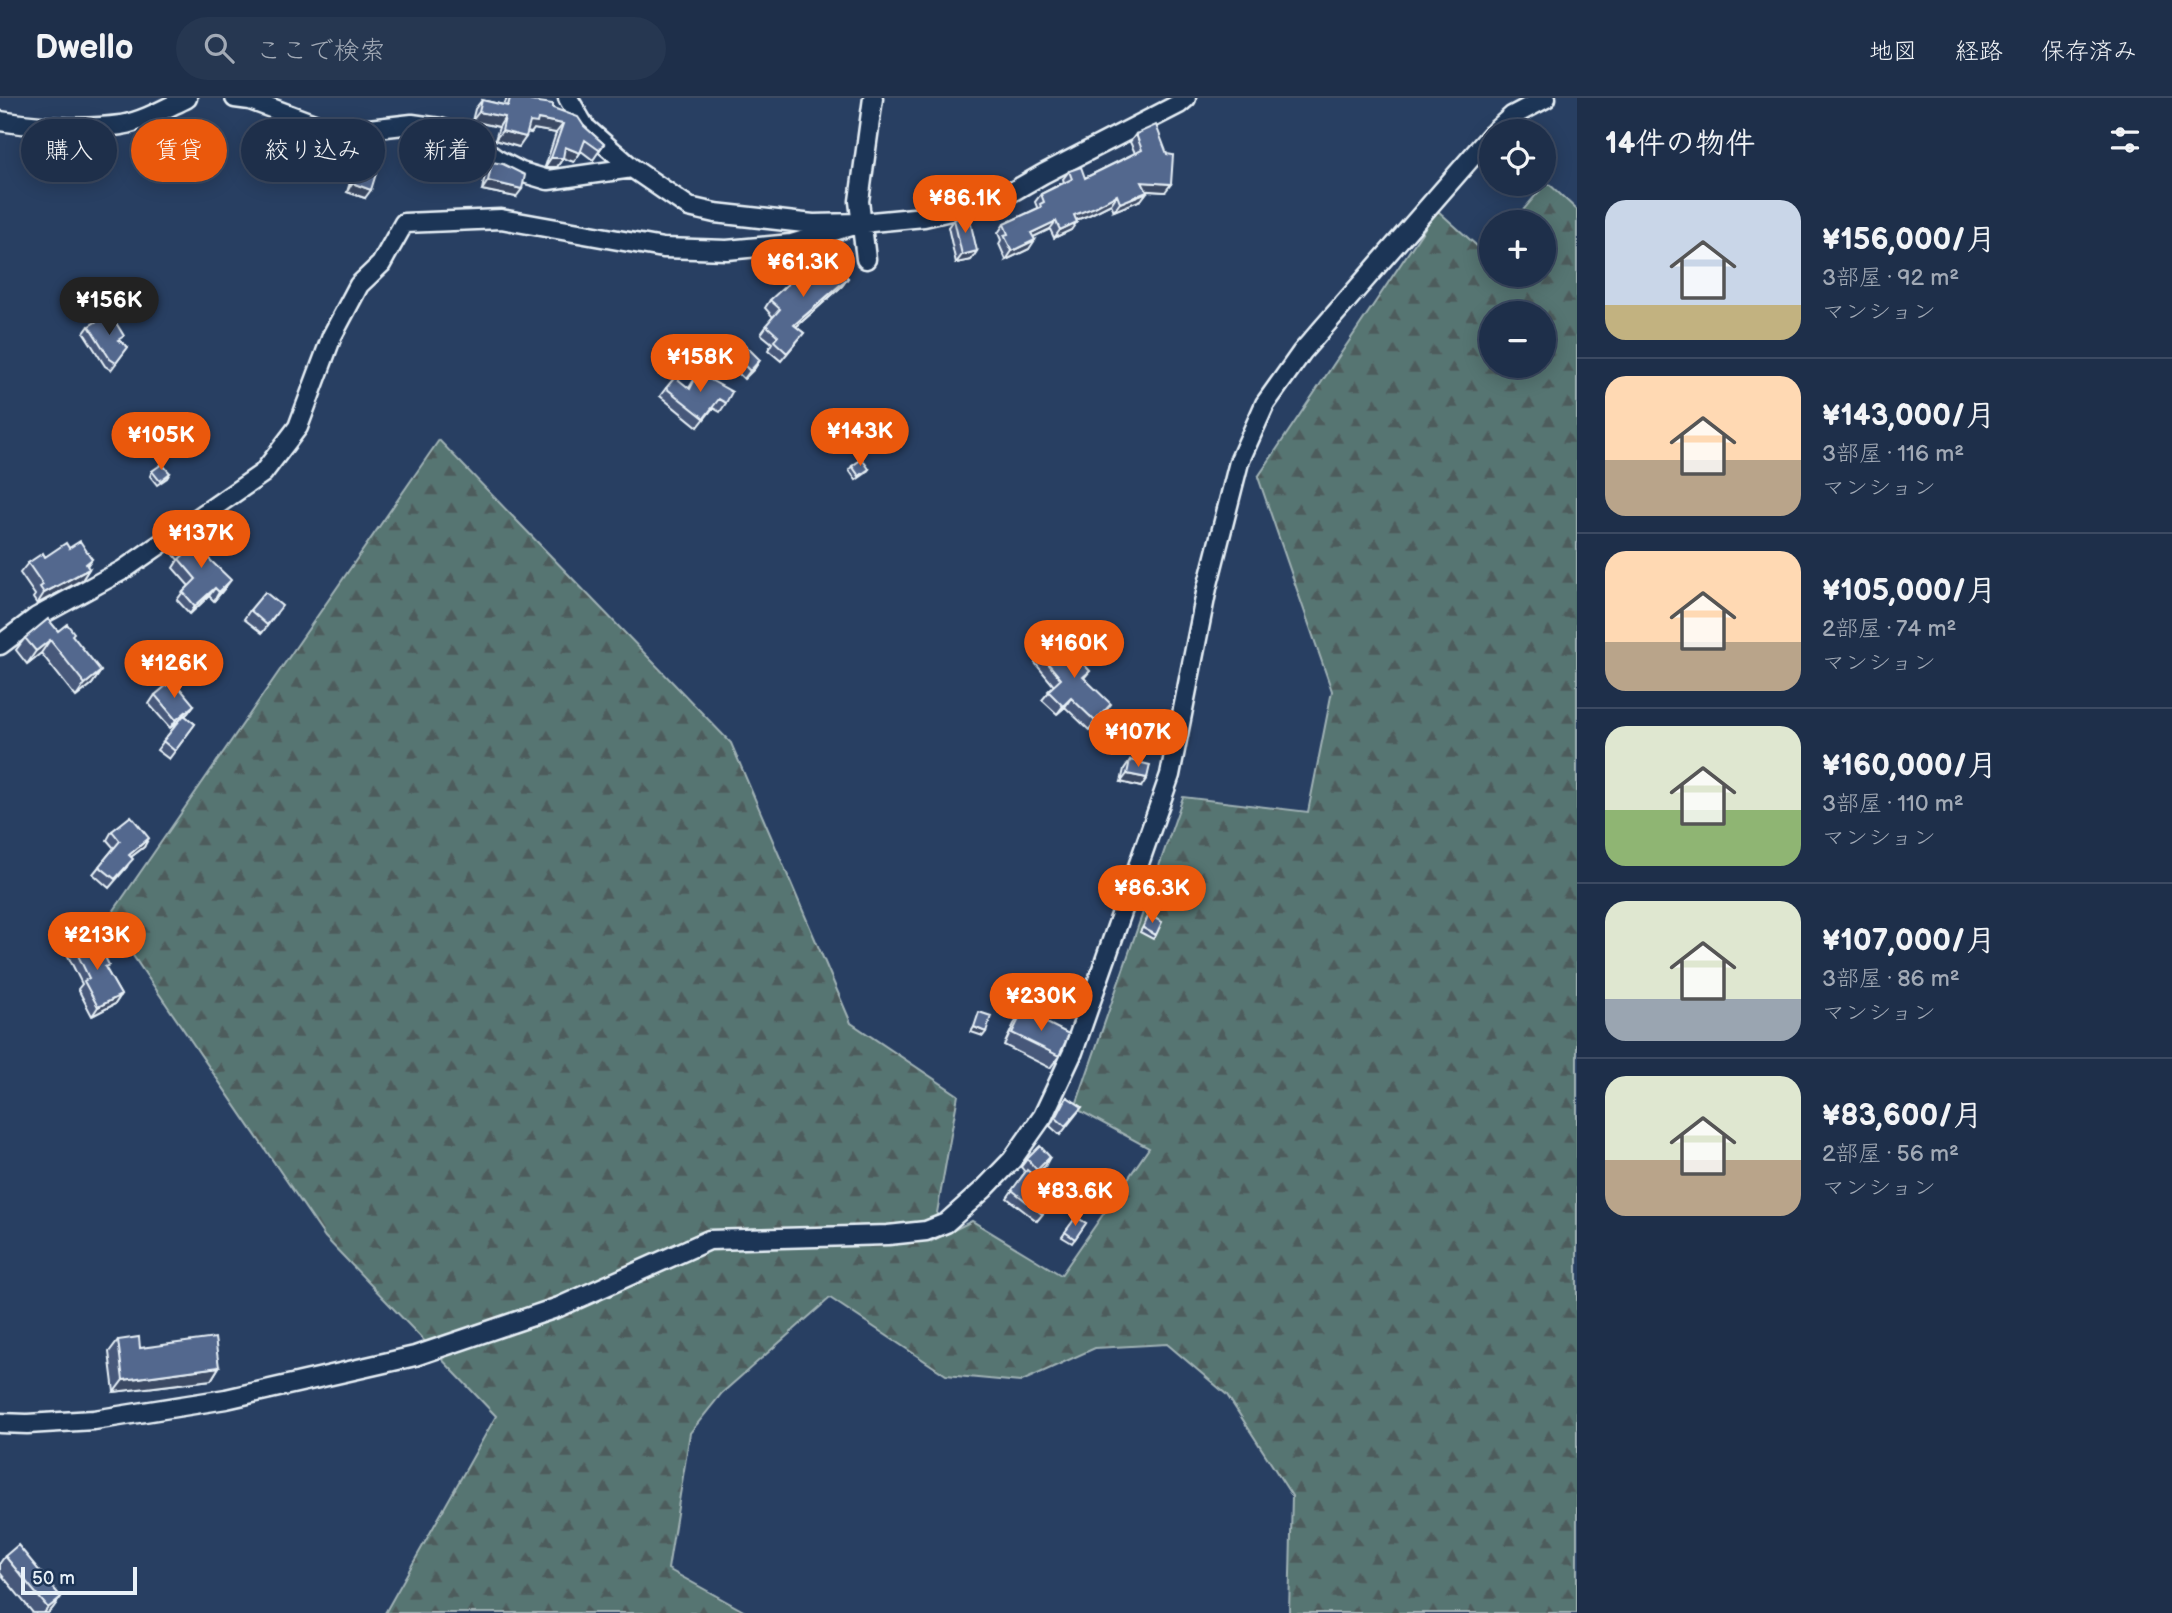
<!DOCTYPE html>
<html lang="ja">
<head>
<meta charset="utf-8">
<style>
  body { margin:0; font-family:"Balsamiq Sans","Klee One",sans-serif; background:#263751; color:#f1f3f6; height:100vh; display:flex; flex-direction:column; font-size:26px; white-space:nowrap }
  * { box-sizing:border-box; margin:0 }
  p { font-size:23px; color:#a1a9b5 }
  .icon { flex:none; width:38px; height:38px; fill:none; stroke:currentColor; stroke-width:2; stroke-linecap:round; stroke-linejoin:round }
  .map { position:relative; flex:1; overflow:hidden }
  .drawer { display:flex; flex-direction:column; background:#1e2f4a; width:595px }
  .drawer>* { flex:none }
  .hud { position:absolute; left:21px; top:21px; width:665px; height:63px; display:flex; gap:14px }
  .tools { position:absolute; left:1479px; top:21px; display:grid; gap:14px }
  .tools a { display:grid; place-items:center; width:77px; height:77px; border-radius:50%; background:#1e2f4a; box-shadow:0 4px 18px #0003,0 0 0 2px #3c4a62; font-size:35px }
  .scale { position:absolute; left:21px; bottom:18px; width:116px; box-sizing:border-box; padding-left:7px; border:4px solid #e8f1f8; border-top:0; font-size:19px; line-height:24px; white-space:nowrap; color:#e8f1f8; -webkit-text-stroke:5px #1d3557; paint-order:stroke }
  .price { position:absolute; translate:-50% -60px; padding:0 16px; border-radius:24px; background:#ea580c; color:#fff; font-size:23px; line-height:46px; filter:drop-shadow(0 2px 4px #0008) }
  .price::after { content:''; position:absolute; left:50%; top:42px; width:21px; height:16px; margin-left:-10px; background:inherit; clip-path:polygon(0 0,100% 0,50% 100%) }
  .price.current { background:#222; color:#fff }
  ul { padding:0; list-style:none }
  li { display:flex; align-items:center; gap:21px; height:175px; padding:0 28px }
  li+li { border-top:2px solid #3c4a62 }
  li span { display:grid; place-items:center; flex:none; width:196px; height:140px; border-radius:21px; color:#555 }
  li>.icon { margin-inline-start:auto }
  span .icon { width:84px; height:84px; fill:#fffc; stroke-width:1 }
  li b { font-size:30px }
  h2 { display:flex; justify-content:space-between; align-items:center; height:84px; padding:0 28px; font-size:30px }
  .tag { padding:0 24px; border-radius:32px; background:#1e2f4a; box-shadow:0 4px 18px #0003,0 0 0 2px #3c4a62; font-size:24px; line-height:63px }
  .tag.current { background:#ea580c; color:#fff }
  header { display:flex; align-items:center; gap:42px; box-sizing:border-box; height:98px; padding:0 35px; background:#1e2f4a; border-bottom:2px solid #3c4a62 }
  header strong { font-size:33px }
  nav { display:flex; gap:38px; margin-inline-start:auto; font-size:24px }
  .search { width:490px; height:63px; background:#263751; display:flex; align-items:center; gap:18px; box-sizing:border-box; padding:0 24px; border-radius:38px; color:#a1a9b5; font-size:26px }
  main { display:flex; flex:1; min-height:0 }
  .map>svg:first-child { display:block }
  .forest { fill:url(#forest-firs); stroke:#a0b2b5; stroke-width:2; fill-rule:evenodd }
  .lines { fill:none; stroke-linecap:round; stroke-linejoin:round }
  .minor-casing { stroke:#e8f1f8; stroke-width:23 }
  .minor { stroke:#1d3557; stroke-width:18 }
  .wall { fill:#47597a; stroke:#e8f1f8; stroke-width:2 }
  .shaded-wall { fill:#3a4863; stroke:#e8f1f8; stroke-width:2 }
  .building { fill:#53678e; stroke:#e8f1f8; stroke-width:2 }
</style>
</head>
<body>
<header>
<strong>Dwello</strong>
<div class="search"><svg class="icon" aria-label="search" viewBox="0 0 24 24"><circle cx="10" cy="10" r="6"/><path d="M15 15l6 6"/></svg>ここで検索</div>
<nav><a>地図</a><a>経路</a><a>保存済み</a></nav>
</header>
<main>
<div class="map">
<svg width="1577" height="1515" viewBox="0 0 1577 1515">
  <defs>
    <pattern id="forest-firs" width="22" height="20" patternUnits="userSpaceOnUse" patternTransform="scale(1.75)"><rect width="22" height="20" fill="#577472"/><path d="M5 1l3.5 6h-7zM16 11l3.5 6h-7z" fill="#4e5c5c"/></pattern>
  </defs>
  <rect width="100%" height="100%" fill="#283f62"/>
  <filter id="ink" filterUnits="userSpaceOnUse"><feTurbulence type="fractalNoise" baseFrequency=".0143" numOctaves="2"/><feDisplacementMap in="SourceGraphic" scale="14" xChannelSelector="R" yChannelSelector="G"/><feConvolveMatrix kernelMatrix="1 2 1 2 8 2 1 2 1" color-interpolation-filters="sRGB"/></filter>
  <g filter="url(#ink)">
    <!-- forest -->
    <path class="forest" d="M1547,84l30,28v1403h-288l3,-117 -65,-101 -60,-51 -72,4 -75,34 -74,-7 -116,-77 -108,95 -32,40 -22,136 79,44h-362l111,-197 -171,-179 -217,-318 331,-479 292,303 120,280 107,72 -26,146 40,-20 89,54 88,-127 -74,-40 108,-311 125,15 24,-121 -74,-214 179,-267 49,44 5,-6v27h53v-53h-31zM1491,215h53v53h-53z"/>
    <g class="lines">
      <!-- minor casing -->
      <g class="minor-casing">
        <path id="minor" d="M235,0l15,2 64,24 29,8 69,-8 28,4 25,8 31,23 25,13 27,8 84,-12
          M568,0l17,29 47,41 57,39 26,6 98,11 48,-1 63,-6 74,-17 45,-26 136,-70 7,-6
          M0,23c38,6 83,9 121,4 23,-4 45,-17 66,-27
          M1495,33l17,-15 34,-18
          M866,161l-7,-58 14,-103
          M0,547l37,-28 86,-47 140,-97 35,-46 34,-91 27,-51 22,-21 23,-41 97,-4 162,29 64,2 64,-6 70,-21
          M0,1325l27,1 67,-4 132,-21 189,-43 144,-49 150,-67 179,-5 38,-4 20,-8 38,-34 28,-29 31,-44 30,-64 97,-277 37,-187 32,-126 26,-58 37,-52 189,-217"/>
      </g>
      <!-- minor -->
      <use href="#minor" class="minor"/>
    </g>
    <!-- wall -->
    <path class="wall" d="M507,0h25l-1,3 22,7 31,18 20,18 -11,16 -12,-9 -7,11 -11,-4 -6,9h-12l11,-34 -22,-4 -3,4 -4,-1 -8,15 -24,-7 4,-13 -27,-6 3,-12 7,-9 22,5z
      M421,30l29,28 -6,8 -33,-7 4,-21z
      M1136,36l29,58 -19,-1 1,1 -6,8 -27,11 -3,-7 -22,11 -13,5 -5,10 -17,8 -4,-9 -17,8 -4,12 -23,11 -7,-16 2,-4 -3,-7 6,-9 32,-15 1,-2 -2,-5 6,-8 23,-12 -1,-3 6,-8 16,7 50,-25 -5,-11z
      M360,60l5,40 -18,-6 8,-26z
      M492,64l24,35 -34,-7 4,-20z
      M954,121l23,32 -6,9 -15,3 -8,-36z
      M833,164l15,16 -6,8 -46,41 8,6 -23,28 -13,-11 4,-7 -11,-9 12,-17 -8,-9 5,-8z
      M89,228l31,15 8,6 -17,23 -6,-4 -21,-33z
      M723,259l37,3 -6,9 -10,10 -11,-11 -6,6 -10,-9z
      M698,275l28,30 -6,9 -7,-4 -15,19 -38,-31 6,-8h23z
      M852,368l17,3 -3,4 -10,7 -7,-10z
      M152,373l18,2 -3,5 -10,7 -7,-9z
      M177,446l31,14 17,30 -11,13 -5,-5 -19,18 -13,-14 6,-8 6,-6 -16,-18 5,-8 -6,-8z
      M69,450l23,11 -5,7 2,3 -7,11 -45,24 -4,-6 2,-3 -15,-22 8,-10z
      M250,512l26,4 -14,19 -18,-14z
      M58,533l14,5 29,35 -9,13 -16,13 -35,-44 -14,11 -11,-14 9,-12z
      M1073,556l17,17 -6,7 21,35 -16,17 -24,-23 -8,7 -15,-14 12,-14 -19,-23 6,-8z
      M155,597l39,10 -9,11 10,8 -26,35 -12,-9 22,-29 -9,7 -21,-24z
      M1130,662l11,27 -20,-5 3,-13z
      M112,733l32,16 -13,10 -4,10 -18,21 -16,-14 21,-26 -7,-8z
      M1149,817l7,20 -3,4 -13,-7z
      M74,849l32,22 15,26 -6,9 -23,12 -14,-27 4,-5 -14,-28z
      M1023,913l36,45 -9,12 -46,-23 10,-21z
      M1067,999l15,10 -22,28 -10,-9 11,-21z
      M1027,1061l18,7 -11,10 18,27 -15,18 -30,-23 18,-26 -4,-5z
      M1076,1119l10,6 -14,20 -10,-6z
      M118,1242l22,8 79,19 -8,13 -97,12 -5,-40z
      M5,1458l56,41 -9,12 -4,4h-15l-33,-40v-10z"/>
    <!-- shaded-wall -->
    <path class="shaded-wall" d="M479,14l26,5 -6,10 -27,-6z
      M538,21l25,5 -7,9 -22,-4 -3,4 -8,-2 7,-9z
      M502,33l24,6 -7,10 -24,-7z
      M565,49l15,6 -6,9 -11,-4 -6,9h-12l6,-9z
      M417,51l33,7 -6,8 -33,-7z
      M488,83l34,8 -6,8 -34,-7z
      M1142,84l29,2 -6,8 -29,-2z
      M352,85l19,7 -6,8 -18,-6z
      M1147,94l-6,8 -27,11 6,-8z
      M1117,97l-6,9 -22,11 -21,8 6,-8z
      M1056,123l-6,8 -25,12 6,-8z
      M1077,124l-6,8 -17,8 6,-8z
      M1035,142l-6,9 -23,11 6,-9z
      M977,153l-6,9 -15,3 6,-8z
      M848,180l-6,8 -53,47 5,-8z
      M760,262l-6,9 -10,10 6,-8z
      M89,471l-7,11 -45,24 7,-11z
      M231,482l-6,8 -11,13 5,-9z
      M215,490l-6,8 -19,18 5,-8z
      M50,542l-9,13 -14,11 9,-13z
      M101,573l-9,13 -16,13 9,-13z
      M1071,600l-6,9 -8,7 6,-8z
      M1111,606l-6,9 -16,17 6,-9z
      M194,607l-6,8 -18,15 6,-8z
      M1127,676l20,4 -6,9 -20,-5z
      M149,740l-5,9 -21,16 6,-8z
      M121,897l-6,9 -23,12 6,-9z
      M974,929l12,5 -3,4 -12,-4z
      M1050,1059l-5,9 -14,12 6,-8z
      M219,1269l-8,13 -97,12 9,-12z
      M61,1499l-9,12 -4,4h-4l4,-5z"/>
    <!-- building -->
    <path class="building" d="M510,0h22l-1,3 22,3v4l25,9 6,9 20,18 -5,6 -14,-10 -5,13 -15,-6 -2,11h-12l12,-34 -25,-5 -1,4 -7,-1 -4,15 -24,-6 3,-14 -26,-5 3,-12 26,6z
      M1156,27l11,29 6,1 -2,29 -29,-2 5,10 -27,11 -3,-8 -22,12 -21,8 3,7 -17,8 -4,-9 -25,12 4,7 -23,11 -8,-16 4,-1 -4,-10 37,-17 -1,-3 4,-2 -3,-8 31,-15 -3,-8 12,-4 4,11 57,-28 -6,-16z
      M421,30l34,6 -5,22 -33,-7z
      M360,60l19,6 -8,26 -19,-7z
      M492,64l11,2 22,11 -3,14 -34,-8z
      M969,118l8,35 -15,4 -8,-36z
      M833,157v7l15,16 -54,47 10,8 -17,20 -13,-12 4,-5 -12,-11 14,-16 -10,-9 43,-39z
      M110,215l14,23 -6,4 10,7 -12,16 -6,-4 -21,-33z
      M740,242l20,20 -10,11 -11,-11 -7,6 -9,-9z
      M698,275l34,19 -6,11 -7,-4 -15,19 -38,-30 9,-11 15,12z
      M862,361l7,10 -10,7 -7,-10z
      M162,366l8,9 -10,8 -8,-10z
      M193,433l18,22 -4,4 24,23 -12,12 -4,-4 -20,18 -12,-14 13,-13 -17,-20 7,-6 -9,-9z
      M80,443l12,18 -6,5 3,5 -45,24 -4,-6 3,-2 -15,-22 15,-10 2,4 21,-14 3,5z
      M265,494l17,14 -15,19 -17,-15z
      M48,521l10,12 9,-7 7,9 -2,2 29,36 -16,13 -35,-44 -14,11 -11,-13z
      M1062,539l13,15 -2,1 17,18 -7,6 28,27 -16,17 -24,-23 -8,8 -15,-15 13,-12 -20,-24z
      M173,582l21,25 -18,15 -21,-25z
      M184,617l11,9 -20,27 -12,-10z
      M1130,662l20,5 -3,13 -20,-4z
      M131,718l18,22 -20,17 4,4 -18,20 -16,-13 21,-25 -8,-10z
      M1149,817l13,7 -6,13 -13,-7z
      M95,839l14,28 -4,2 16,28 -23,12 -14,-26 5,-3 -15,-31z
      M1023,913l46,23 -10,22 -47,-23z
      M979,914l12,4 -5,16 -12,-5z
      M1067,999l15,10 -17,19 -9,-8z
      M1040,1048l10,11 -13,13 -10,-11z
      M1027,1072l30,25 -15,19 -30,-24z
      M1076,1119l10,6 -11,16 -10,-7z
      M139,1239l1,11 75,-10 4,29 -96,13 -5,-40z
      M18,1447l43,52 -13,11 -43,-52z"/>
  </g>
</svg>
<div class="tools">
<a><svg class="icon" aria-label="locate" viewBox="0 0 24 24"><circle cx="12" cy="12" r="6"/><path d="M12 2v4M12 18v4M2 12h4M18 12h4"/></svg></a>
<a>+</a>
<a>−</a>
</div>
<div class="scale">50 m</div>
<b class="price" style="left:965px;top:137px">¥86.1K</b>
<b class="price" style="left:803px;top:201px">¥61.3K</b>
<b class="price current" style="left:109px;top:239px">¥156K</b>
<b class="price" style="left:700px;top:296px">¥158K</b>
<b class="price" style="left:860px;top:370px">¥143K</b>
<b class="price" style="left:161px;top:374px">¥105K</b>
<b class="price" style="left:201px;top:472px">¥137K</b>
<b class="price" style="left:1074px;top:582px">¥160K</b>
<b class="price" style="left:174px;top:602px">¥126K</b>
<b class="price" style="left:1138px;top:671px">¥107K</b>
<b class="price" style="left:1152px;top:827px">¥86.3K</b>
<b class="price" style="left:97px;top:874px">¥213K</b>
<b class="price" style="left:1041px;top:935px">¥230K</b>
<b class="price" style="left:1075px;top:1130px">¥83.6K</b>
<div class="hud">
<a class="tag">購入</a>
<a class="tag current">賃貸</a>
<a class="tag">絞り込み</a>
<a class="tag">新着</a>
</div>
</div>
<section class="drawer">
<h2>14件の物件<svg class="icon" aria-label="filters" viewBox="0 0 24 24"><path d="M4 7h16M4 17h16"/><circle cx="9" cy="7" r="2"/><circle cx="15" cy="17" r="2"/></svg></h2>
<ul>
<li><span style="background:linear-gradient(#c9d6e8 75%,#c2b280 0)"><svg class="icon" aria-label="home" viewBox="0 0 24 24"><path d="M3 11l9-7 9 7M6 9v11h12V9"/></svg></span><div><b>¥156,000/月</b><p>3部屋 · 92 m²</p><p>マンション</p></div></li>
<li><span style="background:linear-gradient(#ffd9b3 60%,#b9a48a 0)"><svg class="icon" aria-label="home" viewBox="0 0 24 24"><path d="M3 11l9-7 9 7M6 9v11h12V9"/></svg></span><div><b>¥143,000/月</b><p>3部屋 · 116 m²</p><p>マンション</p></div></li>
<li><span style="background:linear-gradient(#ffd9b3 65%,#b9a48a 0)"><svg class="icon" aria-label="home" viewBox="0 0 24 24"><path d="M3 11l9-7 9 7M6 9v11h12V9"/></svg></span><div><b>¥105,000/月</b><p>2部屋 · 74 m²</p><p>マンション</p></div></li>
<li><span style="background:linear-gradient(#dfe7d0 60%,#8fb573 0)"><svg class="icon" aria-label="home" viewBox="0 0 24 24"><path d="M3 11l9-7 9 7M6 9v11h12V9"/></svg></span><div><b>¥160,000/月</b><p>3部屋 · 110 m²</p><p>マンション</p></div></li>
<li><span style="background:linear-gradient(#dfe7d0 70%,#9aa5b1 0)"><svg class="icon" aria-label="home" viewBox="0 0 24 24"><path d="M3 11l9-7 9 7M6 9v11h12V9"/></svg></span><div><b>¥107,000/月</b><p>3部屋 · 86 m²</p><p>マンション</p></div></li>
<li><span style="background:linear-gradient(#dfe7d0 60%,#b9a48a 0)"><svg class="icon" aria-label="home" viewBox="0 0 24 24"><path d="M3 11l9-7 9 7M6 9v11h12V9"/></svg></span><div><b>¥83,600/月</b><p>2部屋 · 56 m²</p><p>マンション</p></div></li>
</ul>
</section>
</main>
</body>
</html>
